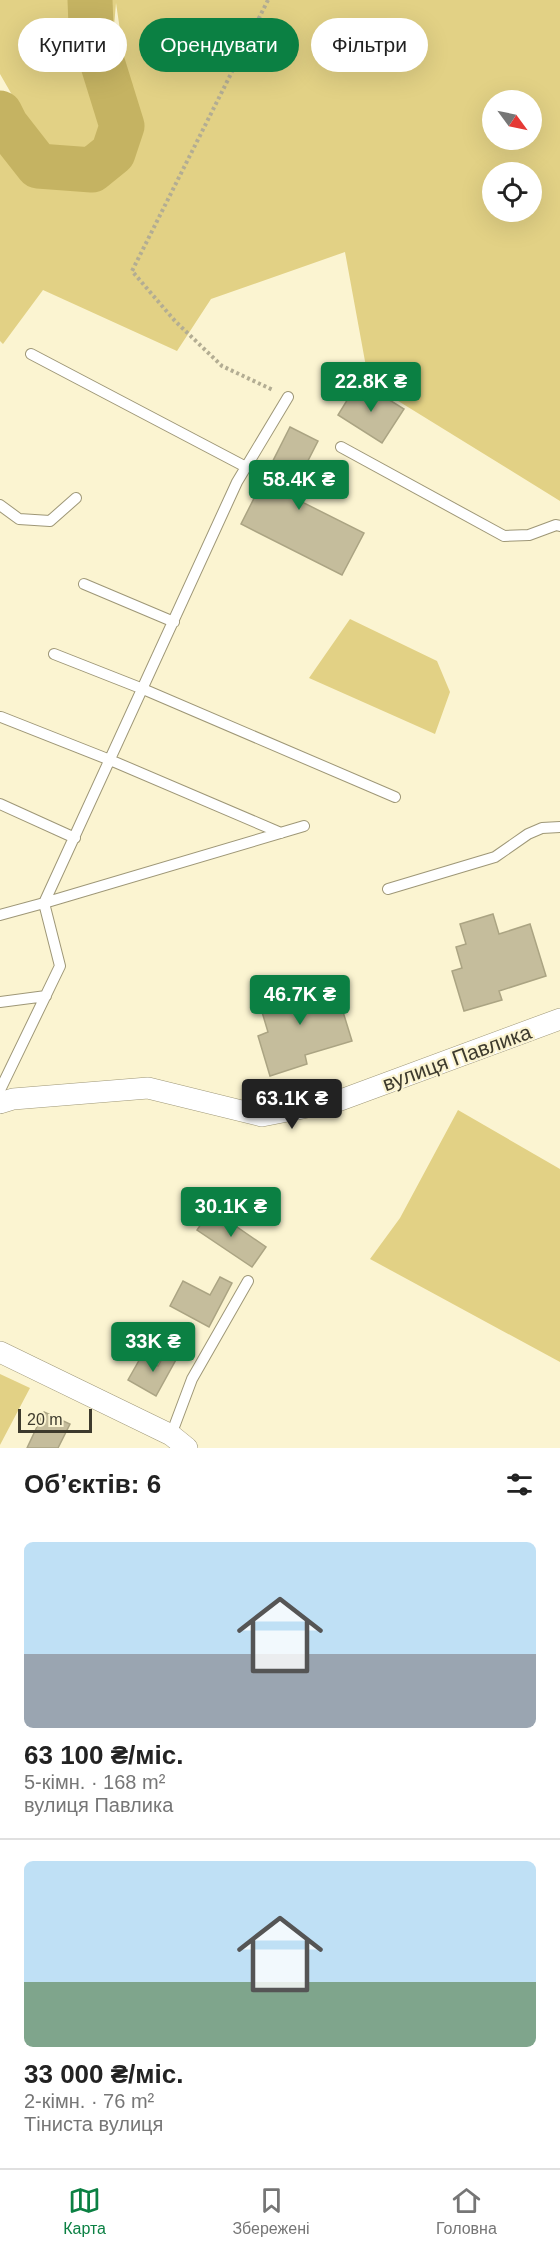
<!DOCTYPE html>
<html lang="uk">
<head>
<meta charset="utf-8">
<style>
  body { margin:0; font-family:Helvetica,sans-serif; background:#f6f6f6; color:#222; height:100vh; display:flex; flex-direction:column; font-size:22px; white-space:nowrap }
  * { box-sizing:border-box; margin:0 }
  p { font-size:20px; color:#767676 }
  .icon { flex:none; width:33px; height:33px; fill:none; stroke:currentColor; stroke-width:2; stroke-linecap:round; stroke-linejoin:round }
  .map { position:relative; height:1448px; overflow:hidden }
  .details { display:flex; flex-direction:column; background:#fff; flex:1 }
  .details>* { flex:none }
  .banner { position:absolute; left:18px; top:18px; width:525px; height:54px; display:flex; gap:12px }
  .needle { width:39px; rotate:123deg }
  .buttons { position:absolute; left:482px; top:90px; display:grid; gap:12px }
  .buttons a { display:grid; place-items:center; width:60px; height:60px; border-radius:50%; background:#fff; box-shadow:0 6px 24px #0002; font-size:30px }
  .scale { position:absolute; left:18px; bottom:15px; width:74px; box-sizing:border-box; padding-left:6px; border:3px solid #3d3a2d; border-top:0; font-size:16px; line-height:21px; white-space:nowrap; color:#3d3a2d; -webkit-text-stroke:4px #fbf4d1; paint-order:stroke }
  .price { position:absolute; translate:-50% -51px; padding:0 14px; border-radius:6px; background:#0b8043; color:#fff; font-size:20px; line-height:39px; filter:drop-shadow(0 2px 3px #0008) }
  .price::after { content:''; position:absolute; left:50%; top:36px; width:18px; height:14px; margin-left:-9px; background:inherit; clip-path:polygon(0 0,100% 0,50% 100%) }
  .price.on { background:#222; color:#fff }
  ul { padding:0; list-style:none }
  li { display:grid; align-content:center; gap:12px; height:318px; padding:0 24px }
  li+li { border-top:2px solid #e0e0e0 }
  li span { display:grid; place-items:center; height:186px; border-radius:9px; color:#555 }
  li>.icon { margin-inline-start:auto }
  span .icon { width:108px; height:108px; fill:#fffc; stroke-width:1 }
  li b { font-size:26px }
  h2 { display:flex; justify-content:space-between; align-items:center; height:72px; padding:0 24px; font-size:26px }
  .tag { padding:0 21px; border-radius:27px; background:#fff; box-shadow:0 6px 24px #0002; font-size:21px; line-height:54px }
  .tag.on { background:#0b8043; color:#fff }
  .tabs { display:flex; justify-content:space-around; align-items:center; height:84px; border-top:2px solid #e0e0e0; background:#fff; font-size:16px; color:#767676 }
  .tabs a { display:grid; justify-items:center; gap:3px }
  .tabs .on { color:#0b8043 }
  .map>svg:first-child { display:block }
  .green { fill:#e2d185; fill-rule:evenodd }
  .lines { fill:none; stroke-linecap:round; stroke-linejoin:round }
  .river { stroke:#c5b362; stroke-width:45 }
  .building { fill:#c5bd9c; stroke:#aba483; stroke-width:1.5 }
  .lane-casing { stroke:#9e9777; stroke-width:12 }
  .street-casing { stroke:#9e9777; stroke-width:22 }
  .path { stroke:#b3ad93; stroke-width:4; stroke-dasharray:3 3; stroke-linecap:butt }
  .lane { stroke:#fff; stroke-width:10 }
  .street { stroke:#fff; stroke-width:21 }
  .labels { text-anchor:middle; stroke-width:4.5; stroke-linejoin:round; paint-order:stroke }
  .street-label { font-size:21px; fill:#3d3a2d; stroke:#fbf4d1 }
</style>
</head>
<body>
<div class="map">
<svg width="560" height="1448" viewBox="0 0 560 1448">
  <rect width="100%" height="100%" fill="#fbf4d1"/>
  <!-- green -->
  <path class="green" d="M0,0h560v501l-191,-118 -24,-131 -134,47 -34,52 -134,-61 -40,54 -3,-3v-211l25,42 69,15 40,-62 -18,-122 -10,118 -18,32 -42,1 -46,-80zM492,100h39v40h-39zM492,172h39v40h-39z
    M350,619l87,42 13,31 -15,42 -126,-56z
    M458,1110l102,59v193l-190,-103 30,-41z
    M0,1374l30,14 -30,57z"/>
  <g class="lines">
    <!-- river -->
    <path class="river" d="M0,113l6,12 32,41 54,4 21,-17 9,-27 -31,-100 -1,-26"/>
  </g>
  <!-- building -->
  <path class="building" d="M367,386l37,23 -22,34 -44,-28 16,-26z
    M290,427l28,14 -28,55 74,37 -22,42 -101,-51z
    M493,914l6,20 31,-10 16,52 -47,15 3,9 -38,11 -12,-40 10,-3 -6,-21 10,-3 -6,-20z
    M299,978l6,20 31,-9 16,52 -47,14 2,9 -37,12 -12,-40 10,-4 -6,-20 10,-3 -6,-20z
    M211,1209l55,38 -14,20 -55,-37z
    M220,1277l12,6 -23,44 -39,-21 13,-25 27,14z
    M167,1350l11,6 -22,40 -28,-16 13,-23 17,9z
    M44,1412l26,12 -12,24h-31z"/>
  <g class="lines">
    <!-- lane casing -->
    <g class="lane-casing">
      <path id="lane" d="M31,354l215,113 -9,15 -193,421
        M341,447l163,89 25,-1 27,-10 4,1
        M246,467l42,-70
        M0,505l19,14 31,2 26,-23
        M84,584l90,38
        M54,654l89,35 252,108
        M1,717l109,43 171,73
        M0,804l75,34
        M388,889l107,-32 33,-23 14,-6 18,-1
        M44,903l260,-77
        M0,915l44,-12 16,63 -60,124
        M0,1002l46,-6
        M171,1435l21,-56 56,-98"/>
    </g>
    <!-- street casing -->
    <g class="street-casing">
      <path id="street" d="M0,1103l13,-4 135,-11 114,28 76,-15 222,-82
        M0,1352l171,83 16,13"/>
    </g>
    <!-- path -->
    <path class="path" d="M268,0l-136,271 43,50 47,45 51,24"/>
    <!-- lane -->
    <use href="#lane" class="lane"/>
    <!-- street -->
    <use href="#street" class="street"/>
  </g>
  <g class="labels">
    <!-- street labels -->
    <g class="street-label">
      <text transform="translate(457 1058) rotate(-20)" y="7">вулиця Павлика</text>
    </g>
  </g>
</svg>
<div class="buttons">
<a><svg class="needle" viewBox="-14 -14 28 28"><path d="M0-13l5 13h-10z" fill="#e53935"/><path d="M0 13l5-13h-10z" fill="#767676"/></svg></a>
<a><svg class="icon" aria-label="locate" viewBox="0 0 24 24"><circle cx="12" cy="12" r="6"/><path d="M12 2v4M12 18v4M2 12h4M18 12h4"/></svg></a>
</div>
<div class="scale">20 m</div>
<b class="price" style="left:371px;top:413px">22.8K ₴</b>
<b class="price" style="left:299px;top:511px">58.4K ₴</b>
<b class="price" style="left:300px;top:1026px">46.7K ₴</b>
<b class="price on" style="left:292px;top:1130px">63.1K ₴</b>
<b class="price" style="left:231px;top:1238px">30.1K ₴</b>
<b class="price" style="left:153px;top:1373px">33K ₴</b>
<div class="banner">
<a class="tag">Купити</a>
<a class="tag on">Орендувати</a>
<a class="tag">Фільтри</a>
</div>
</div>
<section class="details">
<h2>Об’єктів: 6<svg class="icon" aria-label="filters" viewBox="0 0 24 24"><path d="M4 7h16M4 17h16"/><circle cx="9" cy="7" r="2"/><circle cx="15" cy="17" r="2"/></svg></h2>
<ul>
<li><span style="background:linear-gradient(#bfe0f5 60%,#9aa5b1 0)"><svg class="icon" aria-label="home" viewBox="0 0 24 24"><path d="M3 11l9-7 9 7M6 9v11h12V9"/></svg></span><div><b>63 100 ₴/міс.</b><p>5-кімн. · 168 m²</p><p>вулиця Павлика</p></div></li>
<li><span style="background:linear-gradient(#bfe0f5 65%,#7fa58c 0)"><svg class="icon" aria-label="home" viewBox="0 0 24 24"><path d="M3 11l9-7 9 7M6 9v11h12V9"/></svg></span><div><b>33 000 ₴/міс.</b><p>2-кімн. · 76 m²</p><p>Тіниста вулиця</p></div></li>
</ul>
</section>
<nav class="tabs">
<a class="on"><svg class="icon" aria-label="map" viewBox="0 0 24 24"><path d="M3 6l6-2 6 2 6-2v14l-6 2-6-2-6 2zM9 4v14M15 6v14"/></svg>Карта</a>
<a><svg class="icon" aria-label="saved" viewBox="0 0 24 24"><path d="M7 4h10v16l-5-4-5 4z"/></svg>Збережені</a>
<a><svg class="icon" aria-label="home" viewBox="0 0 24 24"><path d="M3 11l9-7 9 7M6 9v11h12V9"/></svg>Головна</a>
</nav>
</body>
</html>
